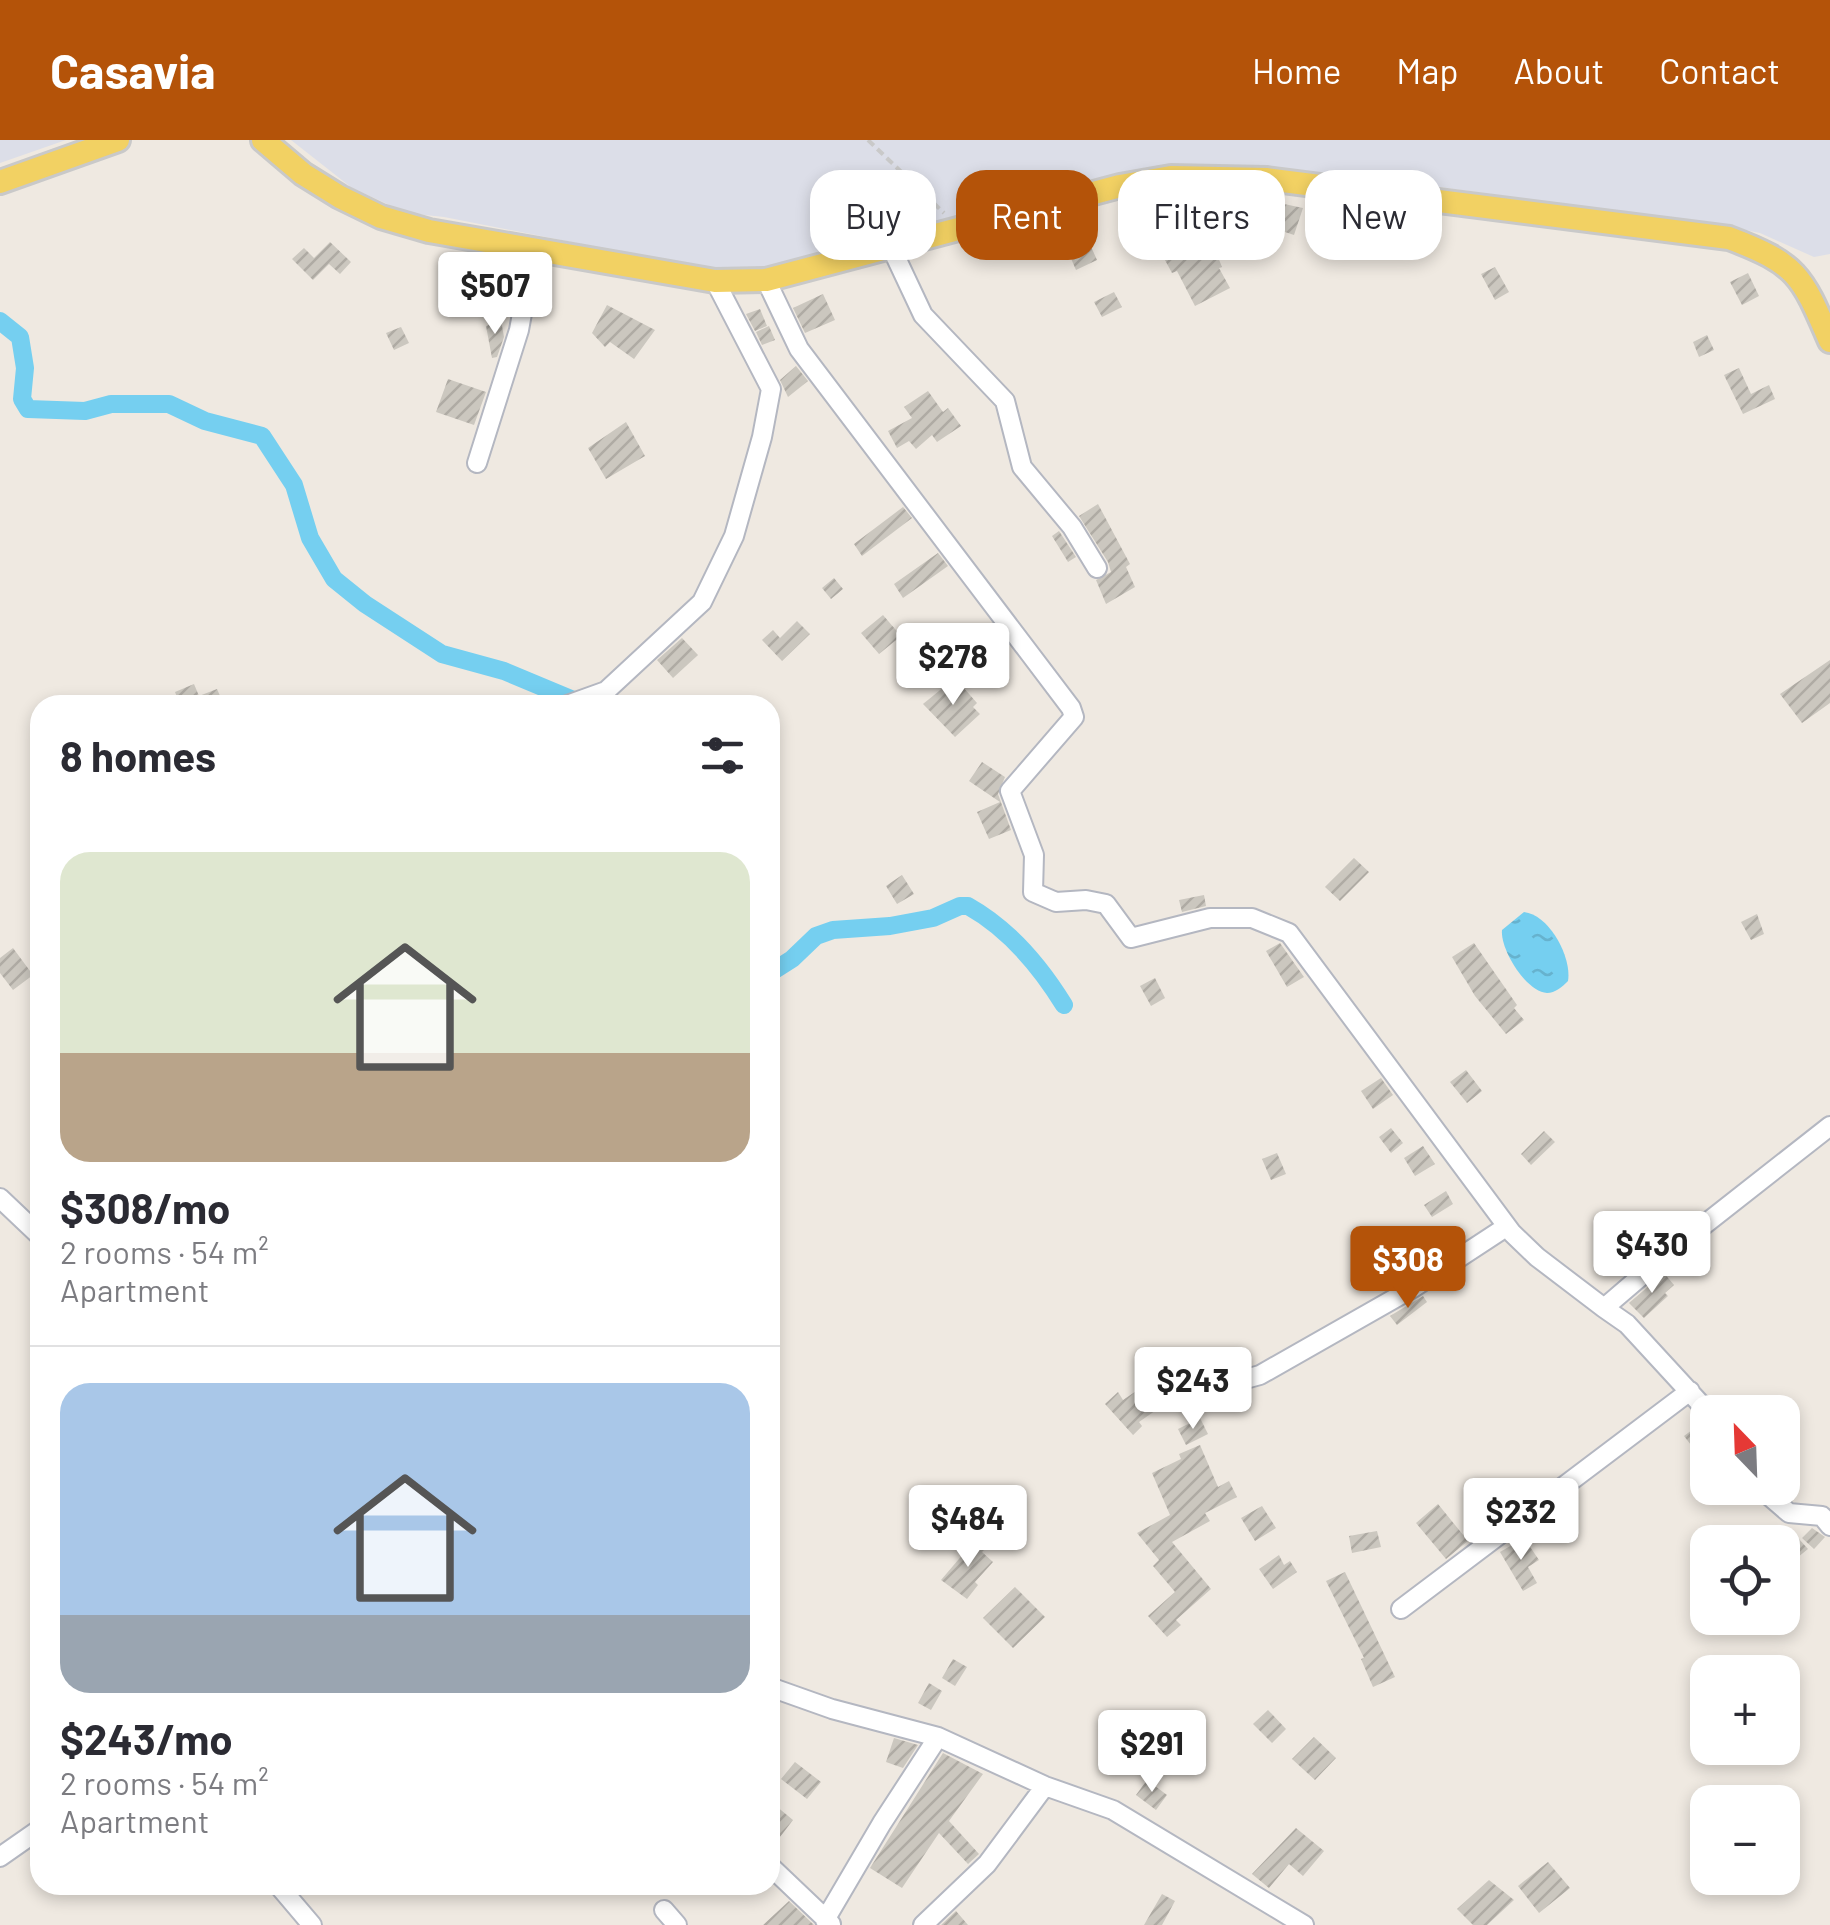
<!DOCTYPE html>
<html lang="en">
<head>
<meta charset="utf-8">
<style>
  body { margin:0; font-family:Barlow,sans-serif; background:#f7f7f7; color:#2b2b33; height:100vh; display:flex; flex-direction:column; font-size:38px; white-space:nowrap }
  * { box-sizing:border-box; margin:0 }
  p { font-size:32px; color:#7c7c81 }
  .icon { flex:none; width:55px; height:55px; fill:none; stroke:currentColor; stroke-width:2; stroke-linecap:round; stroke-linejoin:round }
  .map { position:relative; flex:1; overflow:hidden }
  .details { position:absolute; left:30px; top:555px; width:750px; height:1200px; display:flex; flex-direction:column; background:#fff; border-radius:30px; box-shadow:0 5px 15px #0003 }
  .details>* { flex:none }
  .hud { position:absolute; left:810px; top:30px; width:870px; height:90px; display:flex; gap:20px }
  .needle { width:65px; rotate:337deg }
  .fabs { position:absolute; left:1690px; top:1255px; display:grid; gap:20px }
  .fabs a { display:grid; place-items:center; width:110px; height:110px; border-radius:20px; background:#fff; box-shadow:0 5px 15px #0003; font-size:50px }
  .price { position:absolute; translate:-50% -85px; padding:0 22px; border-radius:10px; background:#fff; color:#222; font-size:32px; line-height:65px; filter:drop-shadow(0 2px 5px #0008) }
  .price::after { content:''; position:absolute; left:50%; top:60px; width:30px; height:22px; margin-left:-15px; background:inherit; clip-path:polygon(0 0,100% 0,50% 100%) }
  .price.active { background:#b45309; color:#fff }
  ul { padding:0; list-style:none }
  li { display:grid; align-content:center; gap:20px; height:530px; padding:0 30px }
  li+li { border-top:2px solid #e1e1e2 }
  li span { display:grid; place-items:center; height:310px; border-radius:30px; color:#555 }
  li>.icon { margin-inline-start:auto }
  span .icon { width:180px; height:180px; fill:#fffc; stroke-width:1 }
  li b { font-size:42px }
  h2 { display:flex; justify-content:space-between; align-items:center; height:120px; padding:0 30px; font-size:42px }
  .chip { padding:0 35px; border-radius:30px; background:#fff; box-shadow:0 5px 15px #0003; font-size:35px; line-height:90px }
  .chip.active { background:#b45309; color:#fff }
  header { display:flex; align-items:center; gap:60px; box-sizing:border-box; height:140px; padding:0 50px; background:#b45309; color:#fff }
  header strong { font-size:48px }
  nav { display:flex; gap:55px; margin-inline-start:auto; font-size:35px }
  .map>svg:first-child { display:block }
  .airport { fill:#dcdee8 }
  .water { fill:url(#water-ripples) }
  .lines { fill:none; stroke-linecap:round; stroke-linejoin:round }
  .canal { stroke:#75cff0; stroke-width:18 }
  .building { fill:url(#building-hatch) }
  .minor-casing { stroke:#b4b7c1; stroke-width:22 }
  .major-casing { stroke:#c9c9c9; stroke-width:28 }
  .path { stroke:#c9c9c9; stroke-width:4; stroke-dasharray:8 5; stroke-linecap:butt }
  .minor { stroke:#fff; stroke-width:18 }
  .major { stroke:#f2d163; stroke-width:22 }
</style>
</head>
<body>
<header>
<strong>Casavia</strong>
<nav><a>Home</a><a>Map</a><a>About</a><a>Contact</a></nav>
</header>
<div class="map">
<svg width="1830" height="1785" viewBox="0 0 1830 1785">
  <defs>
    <pattern id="water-ripples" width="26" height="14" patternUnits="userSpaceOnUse" patternTransform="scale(2.5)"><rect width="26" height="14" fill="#75cff0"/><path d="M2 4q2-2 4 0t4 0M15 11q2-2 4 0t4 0" fill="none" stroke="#66b2ce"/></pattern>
    <pattern id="building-hatch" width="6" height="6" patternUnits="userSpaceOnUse" patternTransform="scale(2.5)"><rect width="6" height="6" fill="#cbc7bf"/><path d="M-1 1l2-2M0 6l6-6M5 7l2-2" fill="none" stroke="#afaba4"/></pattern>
  </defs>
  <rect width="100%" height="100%" fill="#efe9e1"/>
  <!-- airport -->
  <path class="airport" d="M0,0h66l-66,23z
    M291,0h1539v114l-16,3 -54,-24 -40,-8 -318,-43 -146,-11 -97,1 -392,102 -48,-3 -275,-54 -37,-4 -55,-25z"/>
  <!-- water -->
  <path class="water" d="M1524,772c26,3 48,46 44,69 -6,6 -13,12 -21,12 -21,-1 -47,-44 -45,-63z"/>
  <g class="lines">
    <!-- canal -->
    <path class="canal" d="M0,181l20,16 5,31 -3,31 6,10 57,2 26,-7h58l36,17 57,15 32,49 16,53 24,41 31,25 77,50 62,17 79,33
      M770,833l22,-14 24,-23 17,-6 57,-4 43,-8 27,-12h8c41,23 72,60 96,99"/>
  </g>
  <!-- building -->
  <path class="building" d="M1284,64l19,4 -9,27 -18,-6z
    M1179,84l19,36 18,-8 6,15 -3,1 11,20 -35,18 -18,-35 -5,2 -19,-35z
    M1084,91l13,29 -21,10 -13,-30z
    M330,102l21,20 -11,12 -11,-10 -16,16 -21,-21 12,-11 10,10z
    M1495,127l14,25 -14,8 -14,-26z
    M1748,133l11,23 -17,9 -12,-23z
    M1114,152l8,15 -20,10 -8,-15z
    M823,154l12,26 -30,13 -12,-25z
    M607,165l48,25 -21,29 -24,-17 -5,5 -13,-14z
    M760,169l7,17 -12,5 -9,-17z
    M501,180l3,17 -7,20 -5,1 -6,-32z
    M769,186l6,14 -13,5 -6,-13z
    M401,187l8,16 -15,7 -8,-17z
    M1707,195l7,15 -15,7 -6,-15z
    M796,226l12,15 -20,16 -8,-17z
    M1739,228l12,26 18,-9 6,14 -32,15 -19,-39z
    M448,239l38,13 -12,33 -38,-13z
    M928,251l15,21 5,-4 13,18 -24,16 -5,-7 -16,14 -7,-8 -12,7 -9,-17 24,-13 -8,-11z
    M626,282l19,34 -39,23 -18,-31z
    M1098,364l32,60 -4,3 9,20 -29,17 -10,-24 15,-8 -3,-10 -29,-46z
    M903,367l9,11 -50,38 -8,-12z
    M1059,391l17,26 -8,5 -16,-26z
    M938,413l10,13 -45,32 -9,-14z
    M834,438l9,11 -12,10 -9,-11z
    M883,475l18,21 -22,18 -18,-21z
    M797,481l13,13 -28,27 -20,-21 11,-10 7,8z
    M682,498l16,17 -25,23 -16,-18z
    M1830,520v43l-28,20 -22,-29z
    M950,542l8,8 4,-4 15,17 -4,4 7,7 -25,23 -32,-33z
    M194,544l5,12 18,-7 7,16h-44l-5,-13z
    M982,622l23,15 -7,17 13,36 -22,9 -12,-27 23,-10 -31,-21z
    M1354,718l15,14 -29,29 -15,-14z
    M902,735l12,19 -17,10 -11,-18z
    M1204,755l2,11 -24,6 -3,-12z
    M1757,774l7,20 -13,6 -10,-18z
    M1280,803l24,34 -17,10 -21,-36z
    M1474,803l43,62 -3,3 10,12 -18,14 -31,-38 -23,-39z
    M13,808l20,27 -20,15 -13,-17v-15z
    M1155,838l10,20 -14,8 -11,-20z
    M1466,930l16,21 -15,12 -17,-21z
    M1381,938l12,17 -20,14 -12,-18z
    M1391,988l12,15 -12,10 -12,-16z
    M1544,991l11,11 -24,23 -10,-11z
    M1423,1006l12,18 -20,12 -11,-18z
    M1277,1013l9,21 -15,6 -9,-21z
    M1446,1051l7,13 -21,13 -8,-12z
    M1664,1133l10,12 -9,8 3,3 -24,22 -15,-15z
    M1423,1156l4,6 -30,23 -7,-9z
    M1157,1237l15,22 -33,23 3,4 -9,9 -28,-31 13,-12 5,8z
    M1200,1278l8,16 -22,11 -8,-16z
    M1700,1284l2,3 6,-3v43l-24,-31z
    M1200,1305l18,42 11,-6 8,16 -32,16 5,8 -38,21 39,47 -35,31 5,5 -14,12 -19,-21 27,-24 -22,-26 6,-6 -22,-27 33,-18 -18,-42 29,-14 -2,-5z
    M1007,1352l10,9 -17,17 6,6 -16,16 -16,-15z
    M1438,1364l30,37 -22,18 -30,-36z
    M1262,1366l14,22 -21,13 -14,-23z
    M1812,1388l13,9 -11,12 -12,-11z
    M1377,1391l4,16 -29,6 -3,-17z
    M1524,1398l15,22 -11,7 9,16 -14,8 -23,-39z
    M976,1399l10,9 -4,4 11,10 -18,20 3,3 -11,14 -26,-19z
    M1799,1399l9,10 -26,21v-18z
    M1279,1415l5,10 6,-4 7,11 -24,17 -14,-20z
    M1345,1432l50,105 -22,10 -12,-28 3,-1 -38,-77z
    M1015,1447l30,30 -32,31 -30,-30z
    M953,1519l14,8 -12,19 -13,-8z
    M929,1543l13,8 -11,19 -13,-7z
    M1268,1570l18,19 -14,14 -19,-19z
    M1314,1597l22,21 -21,22 -23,-21z
    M894,1598l24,7 -15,23 -17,-6z
    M943,1613l40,21 -34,47 30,33 -11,10 -29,-31 -37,55 -32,-20z
    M795,1622l26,20 -14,17 -26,-20z
    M1147,1640l20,15 -11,15 -20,-15z
    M770,1661l23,19 -23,30z
    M1296,1688l28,23 -21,25 -14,-12 -20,24 -17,-14z
    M1548,1722l22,26 -31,25 -21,-27z
    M1489,1740l25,20 -27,25h-14l-16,-16z
    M1162,1754l13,7 -13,24h-18z
    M789,1761l25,24h-51z
    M956,1771l12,14h-27z"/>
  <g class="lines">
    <!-- minor casing -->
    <g class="minor-casing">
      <path id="minor" d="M891,107l32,68 82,86 17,66 50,60 25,41
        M766,140l33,69 272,359 3,9 -64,74 24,64 -1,37 23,10 30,-2 20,4 25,34 79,-20h42l37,15 223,300 25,24 67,51
        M477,323l42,-133 15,-82
        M567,565l39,-14 96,-89 32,-66 28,-99 9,-48 -56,-108
        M0,1058l40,38
        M1191,1254l69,-19 153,-87 93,-61
        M1708,1272l-81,-88 -23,-16 63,-54 163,-128
        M1760,1348l29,25 33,3 8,10
        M1401,1469l289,-218
        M770,1547l62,22 106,28 107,49 68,24 191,115
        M0,1717l40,-28
        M770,1726l61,58
        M278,1745l34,40
        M664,1770l13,15
        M825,1780l57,-97 56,-86
        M923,1785l64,-61 58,-78"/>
    </g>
    <!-- major casing -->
    <g class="major-casing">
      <path id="major" d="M263,0l40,34 37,23 41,20 48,14 286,50 51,-1 354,-94 51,-9 95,2 463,59c69,26 73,38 101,103
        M0,42l118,-42"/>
    </g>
    <!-- path -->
    <path class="path" d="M868,0l76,73"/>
    <!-- minor -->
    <use href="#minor" class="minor"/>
    <!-- major -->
    <use href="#major" class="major"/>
  </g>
</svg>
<div class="fabs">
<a><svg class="needle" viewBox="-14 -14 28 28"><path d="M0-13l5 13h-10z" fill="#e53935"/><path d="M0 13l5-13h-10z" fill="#7c7c81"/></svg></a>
<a><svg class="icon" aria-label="locate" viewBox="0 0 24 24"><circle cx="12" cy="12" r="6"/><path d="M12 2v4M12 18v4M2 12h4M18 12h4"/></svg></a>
<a>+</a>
<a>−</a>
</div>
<b class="price" style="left:495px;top:197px">$507</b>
<b class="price" style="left:953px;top:568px">$278</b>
<b class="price" style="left:1652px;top:1156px">$430</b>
<b class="price active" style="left:1408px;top:1171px">$308</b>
<b class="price" style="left:1193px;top:1292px">$243</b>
<b class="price" style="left:1521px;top:1423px">$232</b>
<b class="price" style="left:968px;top:1430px">$484</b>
<b class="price" style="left:1152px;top:1655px">$291</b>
<div class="hud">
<a class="chip">Buy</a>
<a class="chip active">Rent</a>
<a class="chip">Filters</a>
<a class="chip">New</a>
</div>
<section class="details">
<h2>8 homes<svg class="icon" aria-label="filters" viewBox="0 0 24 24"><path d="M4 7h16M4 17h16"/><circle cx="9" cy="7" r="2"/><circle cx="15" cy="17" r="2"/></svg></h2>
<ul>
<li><span style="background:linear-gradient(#dfe7d0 65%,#b9a48a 0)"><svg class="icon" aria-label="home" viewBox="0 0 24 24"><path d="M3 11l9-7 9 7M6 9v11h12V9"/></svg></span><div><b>$308/mo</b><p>2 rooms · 54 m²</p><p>Apartment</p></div></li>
<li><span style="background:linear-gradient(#a9c7e8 75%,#9aa5b1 0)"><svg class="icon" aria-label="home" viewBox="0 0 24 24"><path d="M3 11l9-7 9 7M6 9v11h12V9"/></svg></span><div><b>$243/mo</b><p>2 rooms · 54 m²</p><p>Apartment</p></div></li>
</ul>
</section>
</div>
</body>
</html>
